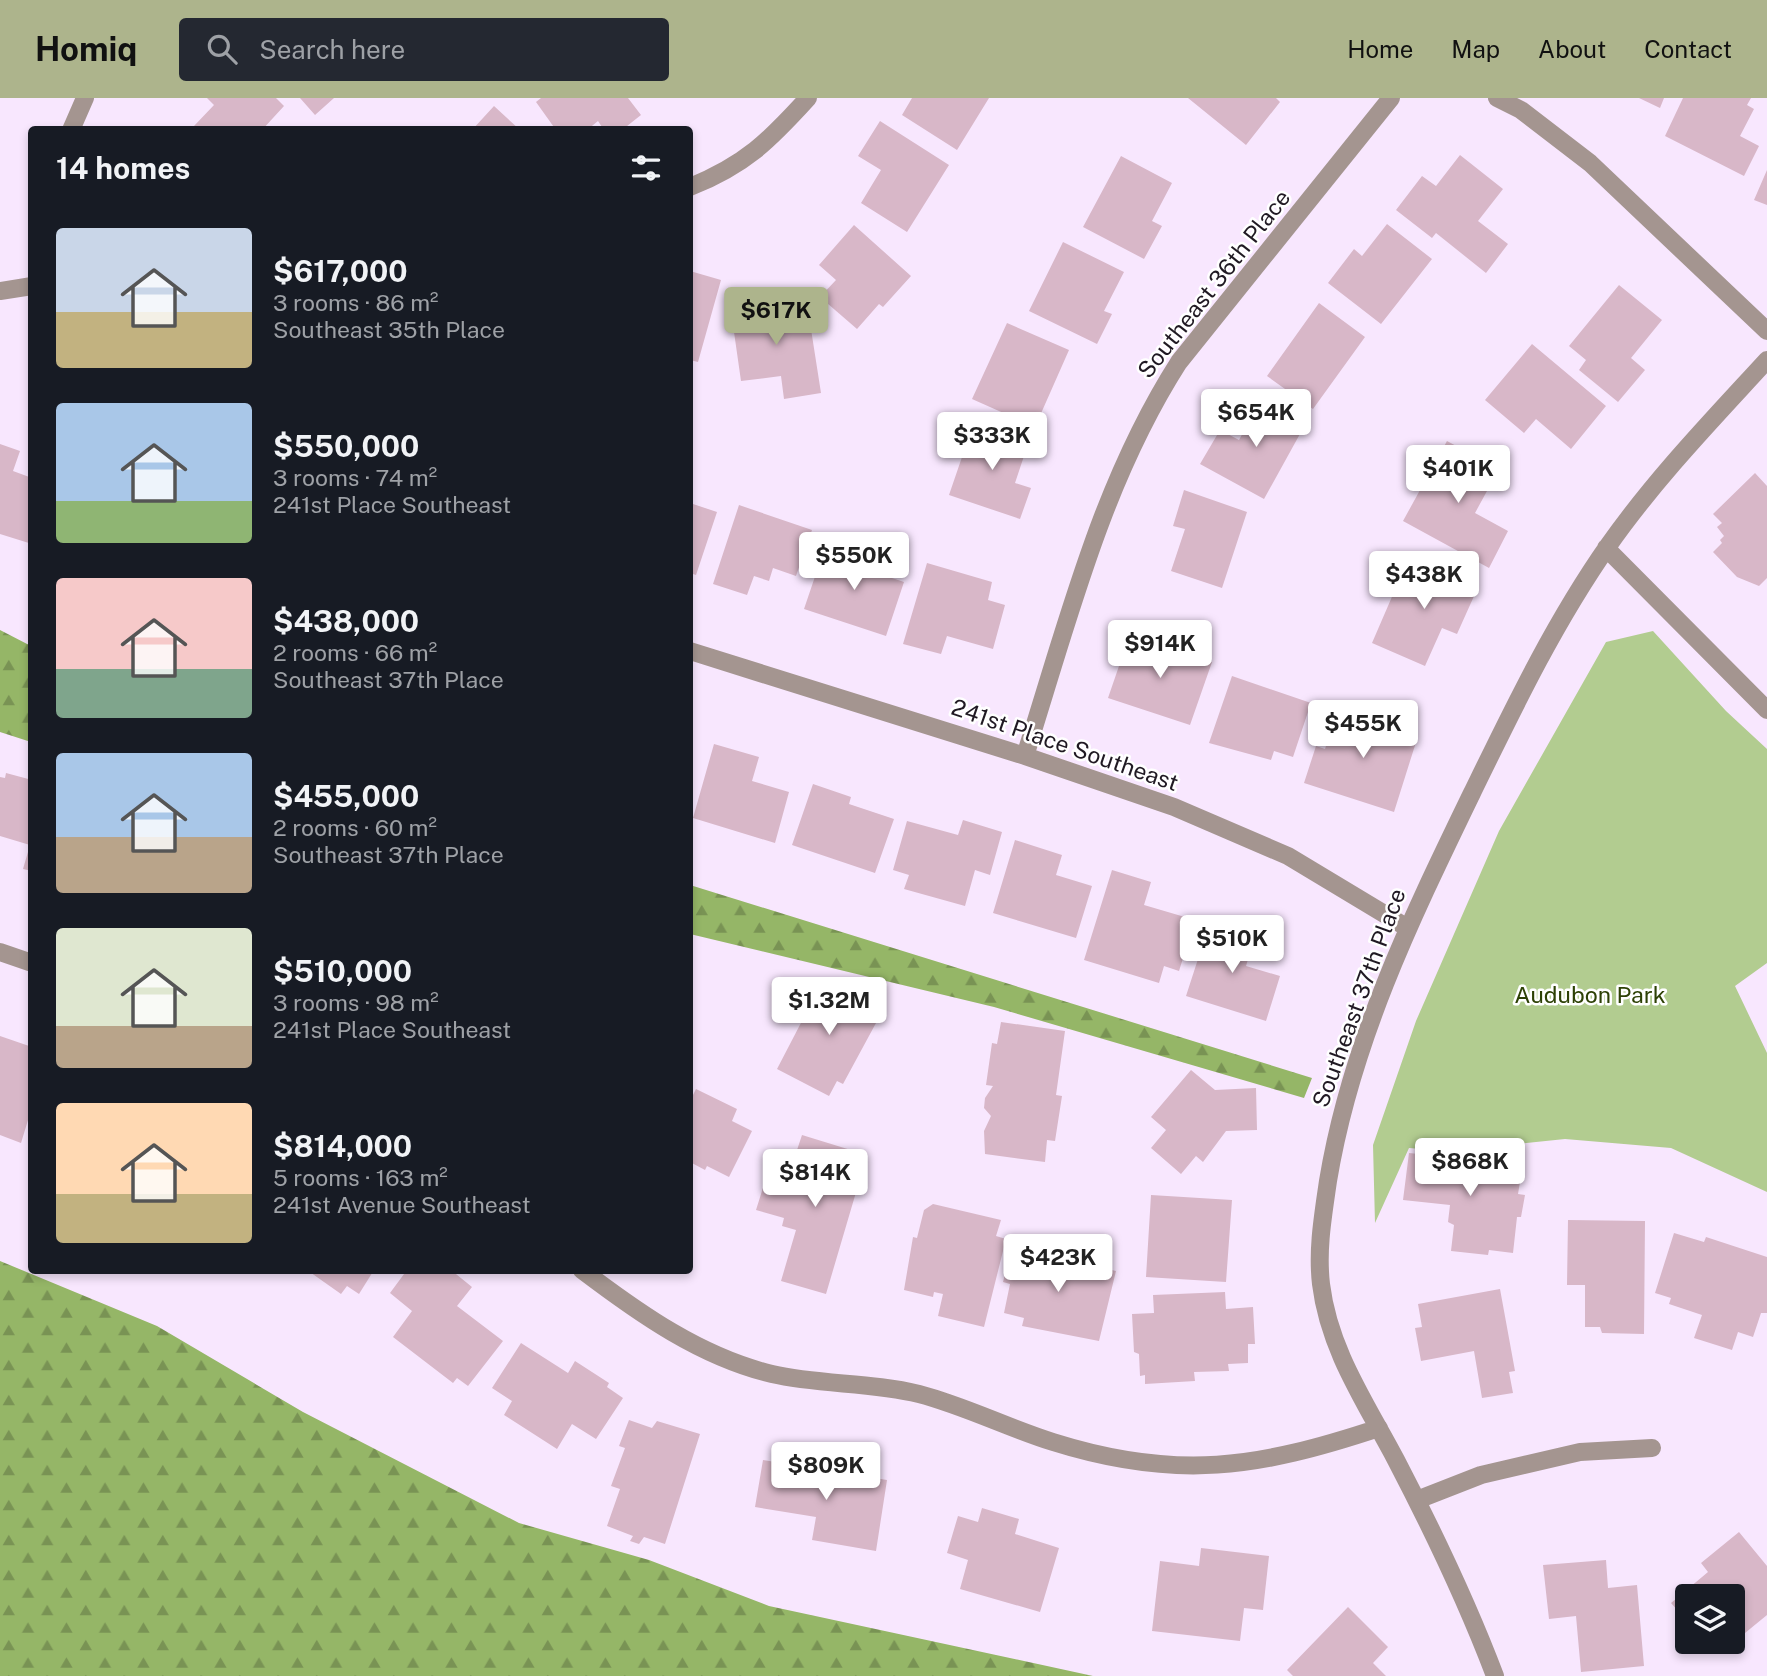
<!DOCTYPE html>
<html lang="en">
<head>
<meta charset="utf-8">
<style>
  body { margin:0; font-family:"Public Sans",sans-serif; background:#242831; color:#f1f3f6; height:100vh; display:flex; flex-direction:column; font-size:26px; white-space:nowrap }
  * { box-sizing:border-box; margin:0 }
  p { font-size:23px; color:#9ea1a6 }
  .icon { flex:none; width:38px; height:38px; fill:none; stroke:currentColor; stroke-width:2; stroke-linecap:round; stroke-linejoin:round }
  .map { position:relative; flex:1; overflow:hidden }
  .details { position:absolute; left:28px; top:28px; width:665px; height:1148px; display:flex; flex-direction:column; background:#171b24; border-radius:7px; box-shadow:0 4px 10px #0003 }
  .details>* { flex:none }
  .buttons { position:absolute; left:1675px; top:1486px; display:grid; gap:14px }
  .buttons a { display:grid; place-items:center; width:70px; height:70px; border-radius:7px; background:#171b24; box-shadow:0 4px 10px #0003; font-size:35px }
  .price { position:absolute; translate:-50% -60px; padding:0 16px; border-radius:7px; background:#fff; color:#222; font-size:23px; line-height:46px; filter:drop-shadow(0 2px 4px #0008) }
  .price::after { content:''; position:absolute; left:50%; top:42px; width:21px; height:16px; margin-left:-10px; background:inherit; clip-path:polygon(0 0,100% 0,50% 100%) }
  .price.on { background:#adb48c; color:#111 }
  ul { padding:0; list-style:none }
  li { display:flex; align-items:center; gap:21px; height:175px; padding:0 28px }
  li span { display:grid; place-items:center; flex:none; width:196px; height:140px; border-radius:7px; color:#555 }
  li>.icon { margin-inline-start:auto }
  span .icon { width:84px; height:84px; fill:#fffc; stroke-width:1 }
  li b { font-size:30px }
  h2 { display:flex; justify-content:space-between; align-items:center; height:84px; padding:0 28px; font-size:30px }
  header { display:flex; align-items:center; gap:42px; box-sizing:border-box; height:98px; padding:0 35px; background:#adb48c; color:#111 }
  header strong { font-size:33px }
  nav { display:flex; gap:38px; margin-inline-start:auto; font-size:24px }
  .search { width:490px; height:63px; background:#242831; display:flex; align-items:center; gap:18px; box-sizing:border-box; padding:0 24px; border-radius:7px; color:#9ea1a6; font-size:26px }
  .map>svg:first-child { display:block }
  .forest { fill:url(#forest-firs) }
  .park { fill:#b2cc90 }
  .building { fill:#d8b7c8 }
  .lines { fill:none; stroke-linecap:round; stroke-linejoin:round }
  .minor { stroke:#a49590; stroke-width:18 }
  .labels { text-anchor:middle; stroke-width:5; stroke-linejoin:round; paint-order:stroke }
  .street-label { font-size:23px; fill:#201923; stroke:#fff }
  .park-label { font-size:23px; fill:#2d4105; stroke:#fff }
</style>
</head>
<body>
<header>
<strong>Homiq</strong>
<div class="search"><svg class="icon" aria-label="search" viewBox="0 0 24 24"><circle cx="10" cy="10" r="6"/><path d="M15 15l6 6"/></svg>Search here</div>
<nav><a>Home</a><a>Map</a><a>About</a><a>Contact</a></nav>
</header>
<div class="map">
<svg width="1767" height="1578" viewBox="0 0 1767 1578">
  <defs>
    <pattern id="forest-firs" width="22" height="20" patternUnits="userSpaceOnUse" patternTransform="scale(1.75)"><rect width="22" height="20" fill="#95b667"/><path d="M5 1l3.5 6h-7zM16 11l3.5 6h-7z" fill="#799354"/></pattern>
  </defs>
  <rect width="100%" height="100%" fill="#f8e7fe"/>
  <!-- forest -->
  <path class="forest" d="M0,532l31,16v96l-31,-10z
    M690,787l622,193 -8,20 -310,-91 -304,-73z
    M0,1163l157,65 146,86 216,111 130,37 120,46 324,70h-1093z"/>
  <!-- park -->
  <path class="park" d="M1653,533l73,80 41,38v214l-32,23 32,67v139l-96,-44 -106,-9 -119,12 -37,-3 -34,75 -2,-78 43,-124 83,-190 107,-189z"/>
  <!-- building -->
  <path class="building" d="M207,0h69l8,8 -22,24h-64l-4,-4 20,-21z
    M300,0h34l-19,17z
    M541,0h87l13,17 -19,15h-18l-6,-9 -11,9h-31l-20,-28z
    M912,0h77l-32,52 -55,-35z
    M1188,0h88l4,4 -34,43z
    M1639,0h25l-4,10z
    M1683,0h68l-4,7 7,4 -14,27 19,10 -15,30 -79,-40z
    M494,8l26,24h-48z
    M880,23l69,44 -42,67 -46,-29 20,-33 -23,-14z
    M1460,57l43,34 -25,32 30,23 -22,29 -50,-40 -4,5 -36,-28 26,-34 14,10z
    M1121,58l51,27 -20,38 10,5 -18,33 -61,-32z
    M1767,72v35l-13,-5z
    M1387,126l45,35 -51,65 -53,-41 26,-34 8,7z
    M854,127l57,51 -28,31 -4,-3 -22,25 -37,-32 16,-17 -17,-15z
    M1063,144l61,30 -20,39 8,3 -15,30 -68,-33z
    M690,173l31,9 -23,82 -8,-2z
    M1619,187l43,35 -31,38 14,12 -27,32 -39,-32 7,-10 -17,-14z
    M769,200l3,17 36,-5 13,83 -37,6 -3,-23 -40,5 -11,-77z
    M1319,205l46,34 -52,72 -46,-33z
    M1007,225l62,27 -34,77 -63,-28z
    M1532,246l74,62 -35,43 -35,-30 -12,14 -39,-33z
    M1262,300l44,25 -42,76 -64,-35 20,-34 19,10z
    M974,324l55,19 -14,42 16,5 -11,31 -71,-24z
    M1447,343l52,28 -24,44 33,18 -19,37 -86,-47z
    M0,346l20,7 -7,20 19,7 -4,11 4,2v53l-32,-10z
    M1755,375l12,13v92l-8,8 -22,-9 -24,-25 9,-9 -2,-3 4,-4 -7,-9 5,-4 -9,-9z
    M1184,392l63,22 -25,76 -51,-17 14,-42 -12,-3z
    M690,405l27,9 -21,63 -6,-2z
    M739,407l73,25 -16,46 -23,-8 -4,13 -15,-5 -7,19 -34,-11z
    M825,449l63,22 -2,7 18,6 -18,54 -82,-27z
    M1407,464l26,11 3,-7 43,19 -22,49 -15,-6 -17,38 -53,-23z
    M927,465l65,19 -4,18 17,5 -12,44 -46,-13 -6,18 -38,-10z
    M1130,536l82,28 -22,63 -82,-27z
    M1232,578l79,27 -18,54 -19,-6 -3,9 -62,-17z
    M1364,610l32,10 -4,13 25,8 -23,73 -90,-29 12,-37 9,3 12,-38 24,7z
    M714,646l45,13 -7,24 37,11 -14,51 -82,-25z
    M6,675l26,7v91l-9,-2 7,-24 -30,-9v-59l5,1z
    M813,686l38,13 -2,7 45,15 -19,54 -83,-28z
    M963,722l39,12 -12,43 -15,-5 -10,36 -61,-17 5,-14 -16,-5 14,-49 51,14z
    M1015,742l47,15 -6,20 36,11 -16,52 -83,-25z
    M1112,772l39,12 -7,23 51,15 -16,51 -15,-5 -5,17 -75,-23z
    M1210,824l45,14 -9,30 34,10 -14,45 -80,-25z
    M837,885l44,23 -9,15 4,2 -33,61 -6,-3 -8,15 -52,-27 26,-50 3,1 3,-5 -13,-7 12,-22 21,11z
    M1001,924l64,9 -9,64 6,1 -7,45 -8,-1 -2,22 -60,-8 -1,-23 7,-15 -7,-8 1,-10 8,-12 -7,-1 6,-42 5,1z
    M0,938l32,11v60l-11,36 -21,-8z
    M1191,972l24,20 41,-2 1,42 -31,1 -23,31 -7,-6 -15,18 -30,-26 15,-18 -15,-13z
    M696,991l41,20 -5,12 20,10 -23,46 -22,-11 -2,4 -15,-8v-67l2,2z
    M802,1037l65,20 -41,139 -45,-13 15,-51 -14,-4 2,-8 -28,-8 10,-32 27,8 5,-16 -7,-2z
    M1409,1055l29,3 1,-3 84,11 -5,30 7,1 -4,22h-4l-4,36 -24,-3 -1,5 -37,-4 3,-26 -6,-3 2,-17 -47,-5z
    M1151,1097l81,5 -6,82 -80,-5z
    M933,1106l68,16 -5,16 10,3 -22,88 -46,-11 5,-22 -9,-2 -1,5 -29,-7 9,-53 4,1 7,-28z
    M1568,1122l77,1 -1,113 -42,-1 -2,-6h-15v-42h-18z
    M1674,1135l30,9 2,-5 61,20v56h-6l-8,24 -15,-5 -6,18 -38,-12 8,-23 -33,-11 2,-6 -16,-5z
    M1012,1148l104,25 -17,70 -77,-15 2,-8 -20,-5 6,-29 -7,-2z
    M307,1172h67l-15,24 -12,-8 -6,8z
    M407,1172h44l21,17 -15,19 46,35 -35,45 -11,-8 -4,5 -60,-46 19,-26 -22,-18z
    M1500,1191l15,82 -6,1 4,21 -31,5 -8,-47 -53,10 -6,-33 7,-1 -4,-23z
    M1225,1194l1,17 27,-2 2,37h-7v19l-20,1 1,7 -35,1 1,9 -50,3v-9l-5,1 -1,-22 -5,-2 -2,-38 22,-1 -1,-18z
    M521,1245l47,30 7,-12 34,22 -2,4 16,11 -27,41 -24,-15 -15,25 -53,-34 8,-14 -20,-13z
    M629,1322l23,8 5,-7 43,13 -35,110 -21,-7 -5,7 -9,-3 3,-5 -26,-10 13,-37 -9,-3 14,-38 -6,-2z
    M763,1362l124,20 -11,71 -64,-11 4,-23 -61,-10z
    M982,1410l37,11 -4,15 44,14 -19,64 -80,-23 8,-29 -21,-7 11,-37 20,6z
    M1739,1434l28,34v49l-33,27 -2,-46h-45v25l-16,-18 37,-31 -7,-9z
    M1201,1450l68,8 -6,54 -19,-2 -4,33 -88,-10 8,-70 39,5z
    M1606,1462l2,28 29,-3 7,81 -63,6 -5,-56 -27,3 -6,-54z
    M1348,1509l40,40 -15,16 13,13h-93l-6,-6z
    M1704,1544h16l-10,7z"/>
  <g class="lines">
    <!-- minor -->
    <path class="minor" d="M1497,0l24,12 69,53 177,168
      M71,32l14,-32
      M690,89c55,-22 79,-46 118,-89
      M0,193l32,-5
      M1606,450l161,162
      M690,553l335,105 149,51 114,49 118,71
      M1025,658c43,-135 77,-274 154,-394l212,-264
      M0,854l32,11
      M582,1172c58,44 119,87 190,104 48,11 99,8 147,20 46,12 89,34 134,48 124,39 205,26 326,-14
      M1417,1402l64,-25 99,-23 72,-4
      M1495,1578c-28,-74 -62,-145 -99,-216 -30,-57 -67,-110 -75,-176 -4,-35 2,-68 7,-103 23,-139 83,-262 144,-388 41,-84 82,-170 136,-247 47,-67 104,-126 159,-186"/>
  </g>
  <g class="labels">
    <!-- street labels -->
    <g class="street-label">
      <text transform="translate(1214 186) rotate(-52)" y="8">Southeast 36th Place</text>
      <text transform="translate(1065 647) rotate(19)" y="8">241st Place Southeast</text>
      <text transform="translate(1359 900) rotate(-70)" y="8">Southeast 37th Place</text>
    </g>
    <!-- park labels -->
    <g class="park-label">
      <text x="1590" y="905">Audubon Park</text>
    </g>
  </g>
</svg>
<div class="buttons">
<a><svg class="icon" aria-label="layers" viewBox="0 0 24 24"><path d="M12 4l9 5-9 5-9-5zM3 14l9 5 9-5"/></svg></a>
</div>
<b class="price on" style="left:776px;top:249px">$617K</b>
<b class="price" style="left:1256px;top:351px">$654K</b>
<b class="price" style="left:992px;top:374px">$333K</b>
<b class="price" style="left:1458px;top:407px">$401K</b>
<b class="price" style="left:854px;top:494px">$550K</b>
<b class="price" style="left:1424px;top:513px">$438K</b>
<b class="price" style="left:1160px;top:582px">$914K</b>
<b class="price" style="left:1363px;top:662px">$455K</b>
<b class="price" style="left:1232px;top:877px">$510K</b>
<b class="price" style="left:829px;top:939px">$1.32M</b>
<b class="price" style="left:1470px;top:1100px">$868K</b>
<b class="price" style="left:815px;top:1111px">$814K</b>
<b class="price" style="left:1058px;top:1196px">$423K</b>
<b class="price" style="left:826px;top:1404px">$809K</b>
<section class="details">
<h2>14 homes<svg class="icon" aria-label="filters" viewBox="0 0 24 24"><path d="M4 7h16M4 17h16"/><circle cx="9" cy="7" r="2"/><circle cx="15" cy="17" r="2"/></svg></h2>
<ul>
<li><span style="background:linear-gradient(#c9d6e8 60%,#c2b280 0)"><svg class="icon" aria-label="home" viewBox="0 0 24 24"><path d="M3 11l9-7 9 7M6 9v11h12V9"/></svg></span><div><b>$617,000</b><p>3 rooms · 86 m²</p><p>Southeast 35th Place</p></div></li>
<li><span style="background:linear-gradient(#a9c7e8 70%,#8fb573 0)"><svg class="icon" aria-label="home" viewBox="0 0 24 24"><path d="M3 11l9-7 9 7M6 9v11h12V9"/></svg></span><div><b>$550,000</b><p>3 rooms · 74 m²</p><p>241st Place Southeast</p></div></li>
<li><span style="background:linear-gradient(#f6c9c9 65%,#7fa58c 0)"><svg class="icon" aria-label="home" viewBox="0 0 24 24"><path d="M3 11l9-7 9 7M6 9v11h12V9"/></svg></span><div><b>$438,000</b><p>2 rooms · 66 m²</p><p>Southeast 37th Place</p></div></li>
<li><span style="background:linear-gradient(#a9c7e8 60%,#b9a48a 0)"><svg class="icon" aria-label="home" viewBox="0 0 24 24"><path d="M3 11l9-7 9 7M6 9v11h12V9"/></svg></span><div><b>$455,000</b><p>2 rooms · 60 m²</p><p>Southeast 37th Place</p></div></li>
<li><span style="background:linear-gradient(#dfe7d0 70%,#b9a48a 0)"><svg class="icon" aria-label="home" viewBox="0 0 24 24"><path d="M3 11l9-7 9 7M6 9v11h12V9"/></svg></span><div><b>$510,000</b><p>3 rooms · 98 m²</p><p>241st Place Southeast</p></div></li>
<li><span style="background:linear-gradient(#ffd9b3 65%,#c2b280 0)"><svg class="icon" aria-label="home" viewBox="0 0 24 24"><path d="M3 11l9-7 9 7M6 9v11h12V9"/></svg></span><div><b>$814,000</b><p>5 rooms · 163 m²</p><p>241st Avenue Southeast</p></div></li>
</ul>
</section>
</div>
</body>
</html>
